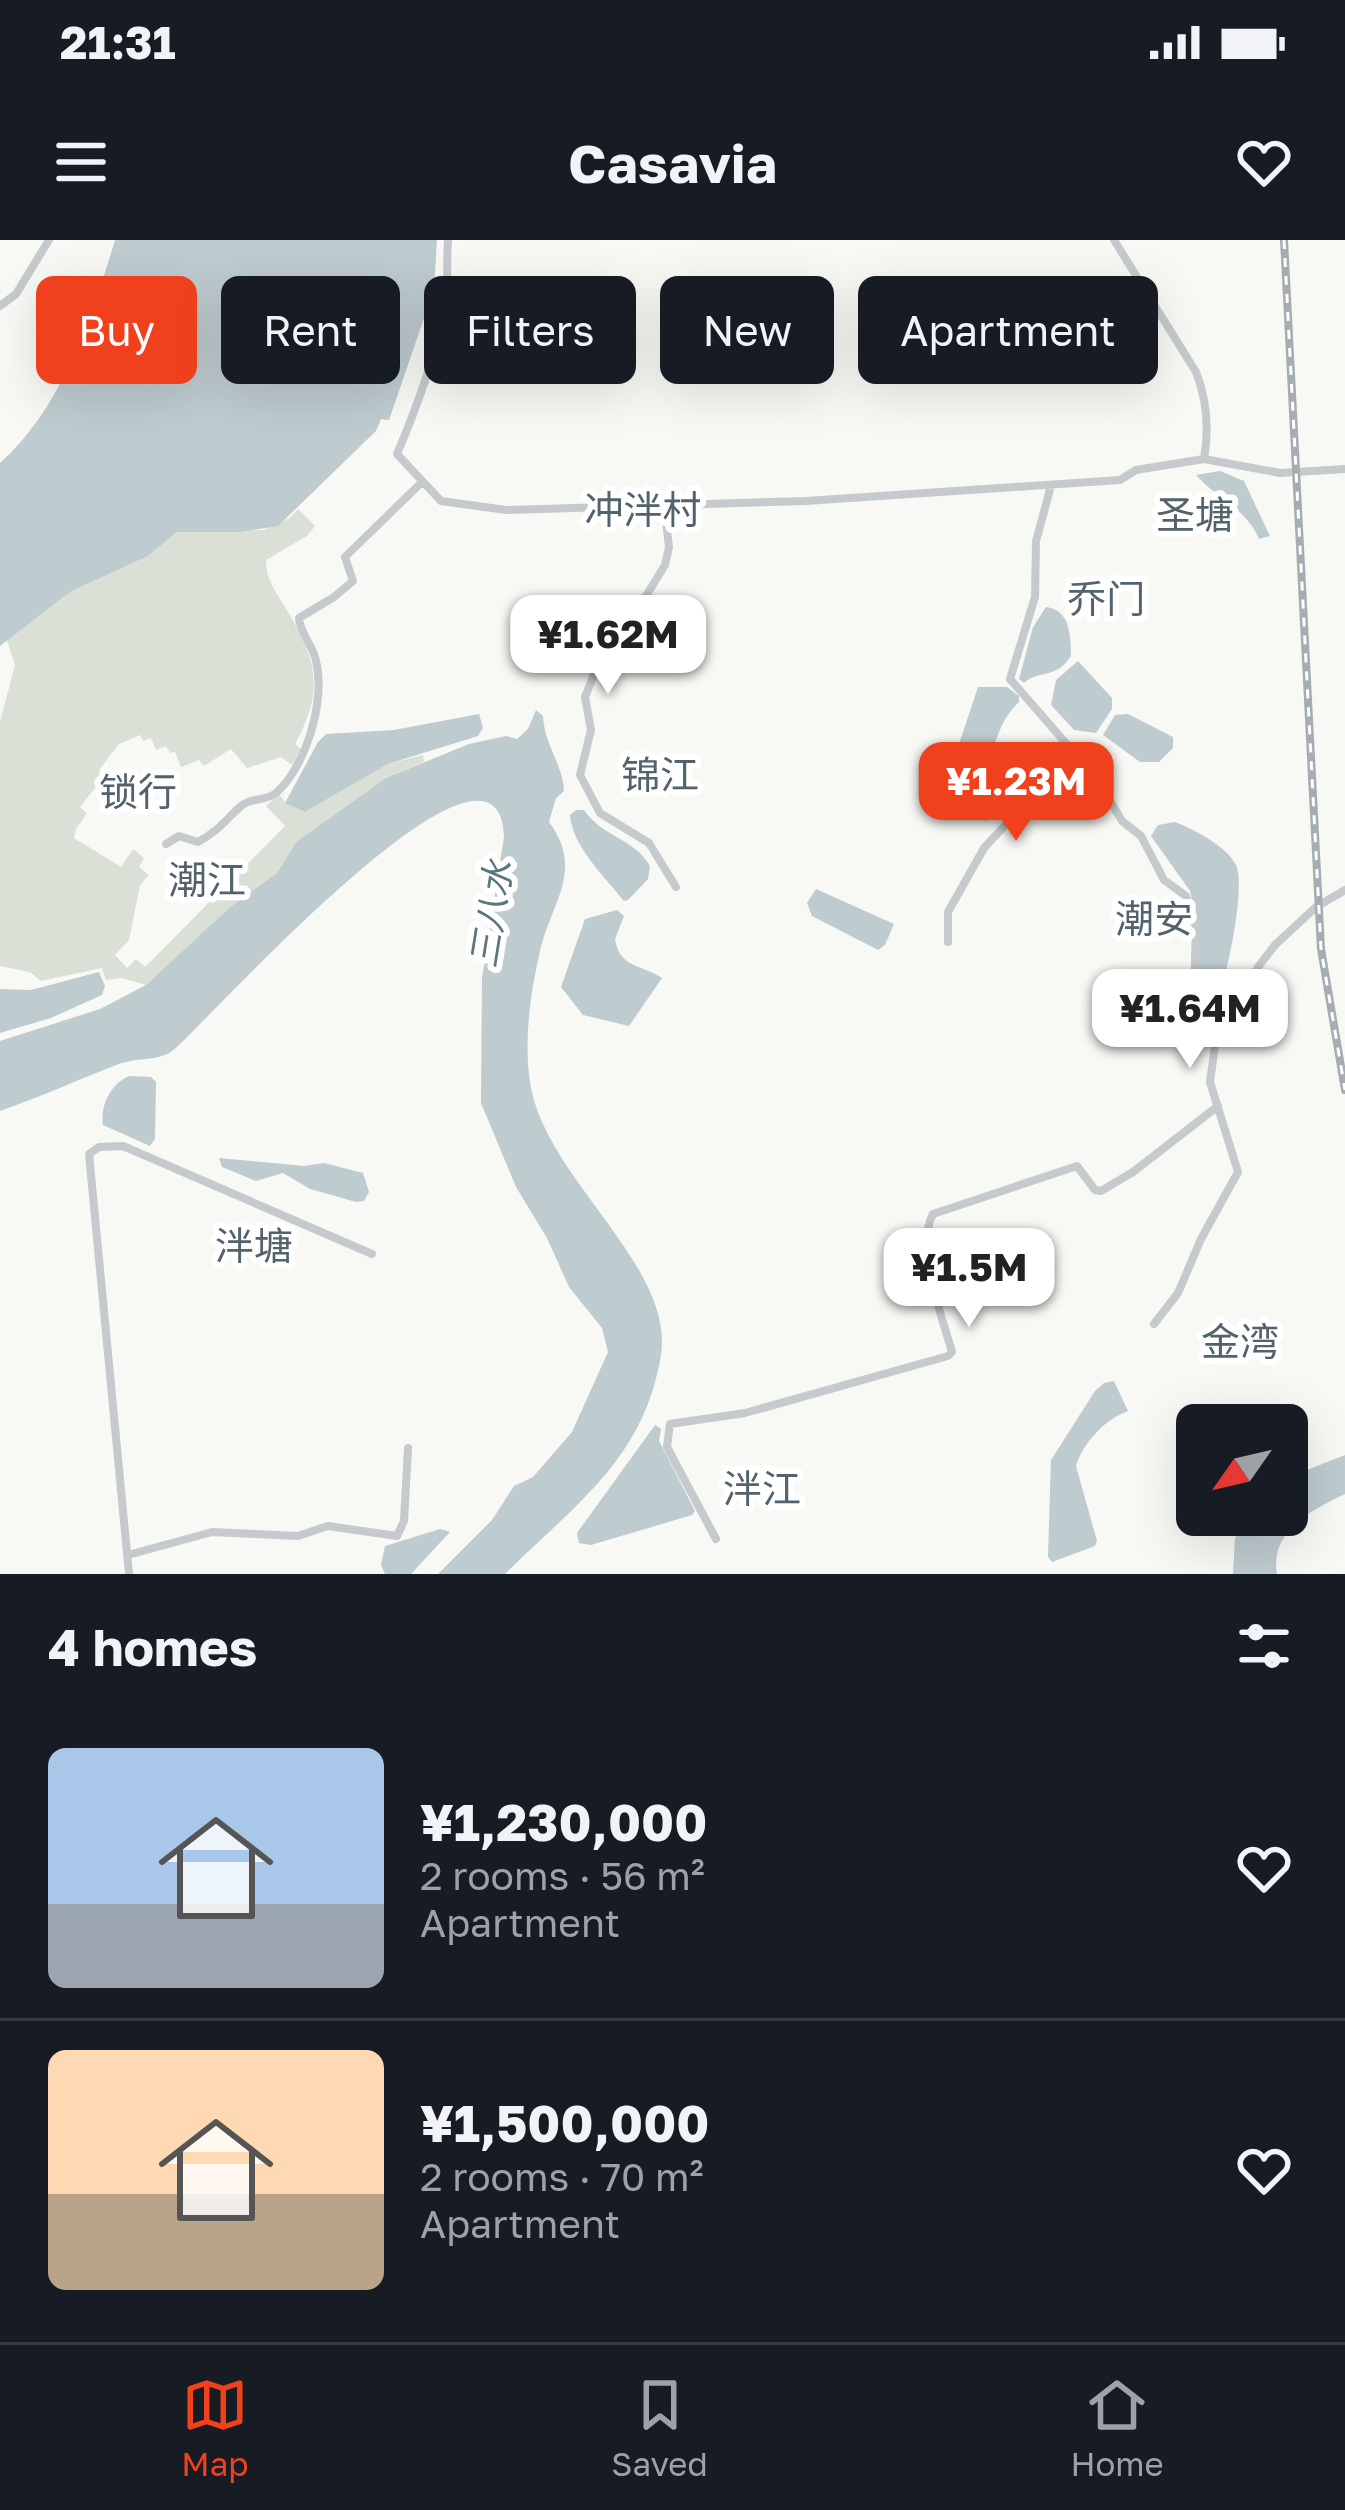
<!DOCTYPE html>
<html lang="en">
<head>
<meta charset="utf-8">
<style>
  body { margin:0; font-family:"Golos Text","Noto Sans SC",sans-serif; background:#242831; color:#f1f3f6; height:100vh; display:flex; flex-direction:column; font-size:45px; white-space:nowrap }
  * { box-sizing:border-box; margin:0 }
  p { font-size:39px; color:#9ea1a6 }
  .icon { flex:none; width:66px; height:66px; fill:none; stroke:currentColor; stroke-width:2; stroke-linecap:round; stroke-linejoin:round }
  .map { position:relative; height:1334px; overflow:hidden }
  .details { display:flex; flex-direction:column; background:#171b24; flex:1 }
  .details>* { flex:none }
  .guide { position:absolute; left:36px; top:36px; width:1275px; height:108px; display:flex; gap:24px }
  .needle { width:78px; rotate:236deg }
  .controls { position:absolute; left:1176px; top:1164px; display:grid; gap:24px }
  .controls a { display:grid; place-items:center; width:132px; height:132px; border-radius:18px; background:#171b24; box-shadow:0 12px 48px #0002; font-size:60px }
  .price { position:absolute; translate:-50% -102px; padding:0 27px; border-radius:24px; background:#fff; color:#222; font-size:39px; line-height:78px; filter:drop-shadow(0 3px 6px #0008) }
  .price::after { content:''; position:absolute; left:50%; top:72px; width:36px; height:27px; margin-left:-18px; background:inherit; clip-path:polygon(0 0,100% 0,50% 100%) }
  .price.selected { background:#f0411c; color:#fff }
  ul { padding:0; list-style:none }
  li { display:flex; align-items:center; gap:36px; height:300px; padding:0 48px }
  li+li { border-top:3px solid #363941 }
  li span { display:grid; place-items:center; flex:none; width:336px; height:240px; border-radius:18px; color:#555 }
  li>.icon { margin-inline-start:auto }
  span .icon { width:144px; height:144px; fill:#fffc; stroke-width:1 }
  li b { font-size:51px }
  h2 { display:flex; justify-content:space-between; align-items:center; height:144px; padding:0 48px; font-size:51px }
  .tag { padding:0 42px; border-radius:18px; background:#171b24; box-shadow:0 12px 48px #0002; font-size:42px; line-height:108px }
  .tag.selected { background:#f0411c; color:#fff }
  .status { display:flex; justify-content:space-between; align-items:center; height:84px; padding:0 60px; background:#171b24; direction:ltr }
  .status svg { height:33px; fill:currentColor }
  header { display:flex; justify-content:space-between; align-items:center; height:156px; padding:0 48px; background:#171b24; font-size:54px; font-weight:700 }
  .menu { display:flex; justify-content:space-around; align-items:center; height:168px; border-top:3px solid #363941; background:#171b24; font-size:33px; color:#9ea1a6 }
  .menu a { display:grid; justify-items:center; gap:6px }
  .menu .selected { color:#f0411c }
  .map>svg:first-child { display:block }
  .green { fill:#dae0d5 }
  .water { fill:#becbcf }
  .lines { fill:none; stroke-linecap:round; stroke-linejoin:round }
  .street { stroke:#c5cacd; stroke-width:8 }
  .rail-casing { stroke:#a5adb2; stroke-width:8 }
  .rail { stroke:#fff; stroke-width:3; stroke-dasharray:9; stroke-linecap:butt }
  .labels { text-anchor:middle; stroke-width:12; stroke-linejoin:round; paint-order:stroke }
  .water-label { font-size:36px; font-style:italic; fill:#5b767c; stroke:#fff }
  .quarter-label { font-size:39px; fill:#53636c; stroke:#fff }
</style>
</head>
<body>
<div class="status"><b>21:31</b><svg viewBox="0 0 49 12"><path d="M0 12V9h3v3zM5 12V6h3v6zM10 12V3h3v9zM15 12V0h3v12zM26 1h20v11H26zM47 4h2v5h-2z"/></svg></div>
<header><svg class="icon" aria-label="menu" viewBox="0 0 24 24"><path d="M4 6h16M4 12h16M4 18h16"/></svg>Casavia<svg class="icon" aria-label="heart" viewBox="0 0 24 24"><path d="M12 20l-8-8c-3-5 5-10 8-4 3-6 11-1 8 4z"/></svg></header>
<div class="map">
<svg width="1345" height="1334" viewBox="0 0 1345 1334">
  <rect width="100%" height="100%" fill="#f8f8f5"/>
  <!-- green -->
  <path class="green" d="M298,269l17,17 -8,10 -41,24c0,22 12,34 22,52 31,53 35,80 7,132l6,5 -9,16 -11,-8 -34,11 -16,-19 -27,17 -5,-6 -18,7 -6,-15 -5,1 -4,-7 -10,4 -5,-12 -8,3 -3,-6 -21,9 -20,26 6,5 -25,32 7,6 -11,16 -2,9 47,29 12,-18 11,9 -5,9 10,8 -9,10 -11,55 -14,15 12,13 9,-9 9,8 140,-141 -19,-20 13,-12 7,9 19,9 83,-48 35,-9 1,7 -38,16 -90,64 -19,31 -47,34 -84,78 -24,-7 -16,2 -4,-12 -61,13 -11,-9 -30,-6v-244l15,-57 -8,-25 63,-48 78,-36 29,-24 87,-2 26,-12z"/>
  <!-- water -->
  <path class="water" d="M115,0h322l-3,49 -45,131 -8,-1 -5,12 -98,95 -38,6h-63l-29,24 -78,36 -70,54v-183c62,-55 92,-146 115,-223z
    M1220,231l24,10 26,55 -11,3c-13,-31 -41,-39 -63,-64z
    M1046,367c24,2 25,30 25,49 -16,24 -31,13 -47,27l-5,-4 14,-52z
    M1078,421l34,37v11l-16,24 -22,-3 -23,-25 5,-25z
    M978,447h29l12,9v6c-24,23 -20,44 -36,62l2,7c23,13 18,26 8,47l-8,3 -12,-4 -4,-13 9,-38 -16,-7 -5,-9z
    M536,470l7,6c1,28 20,49 21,75l-8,7 -7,24c36,48 2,81 -9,129 -10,43 -17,93 -9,137 18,93 143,178 130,267 -17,105 -87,150 -156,219h-67l54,-54 22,-34 19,-9 39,-45 36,-80 -6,-24 -33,-41 -22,-49 -31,-51 -35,-84 1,-125 22,-141c-4,-147 -309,199 -332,214 -16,11 -35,6 -53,13 -40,15 -78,33 -119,47v-70l100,-32 46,-24 84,-78 47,-34 19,-31 90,-64 83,-34 37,-8 11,3 11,-10z
    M479,474l4,14 -5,8 -90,28 -83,48 -20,-9 33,-61 8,-8 68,-4z
    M1128,474l45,23v11l-14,14h-19l-37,-27 12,-20z
    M576,570h8c18,27 50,28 66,56l-2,13 -20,21 -4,1c-19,-24 -52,-55 -54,-86z
    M1175,582c18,7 52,24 61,43 10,19 -9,118 -21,138l-18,-16 2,-58 -9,-38 -39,-55 7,-11z
    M816,649l78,35 -9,21 -7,5 -66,-34 -5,-13z
    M617,670l7,6 -9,23c4,29 28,26 47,39l-33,48 -46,-11 -22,-28 24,-68z
    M99,732l6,14 -3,9 -51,23 -51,15v-44l31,1z
    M129,836l22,1 5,5 -1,57 -5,7 -47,-21c-3,-20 8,-41 26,-49z
    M219,918l85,8 20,-3 39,10 6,19 -5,9 -8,1 -46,-13 -27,-16 -27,8 -34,-14z
    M1114,1141l14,30c-23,8 -45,32 -52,55l21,75 -2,5 -43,16 -4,-5 3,-97 44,-69 9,-8z
    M655,1185l6,4 -2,12 36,70 -3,4 -101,30 -12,-2 -2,-10z
    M1345,1215v39c-34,16 -76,38 -68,80h-44l2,-35 9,-24h43v-37z
    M440,1289l10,3 -39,42h-26l-4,-9 4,-19z"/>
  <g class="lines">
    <!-- street -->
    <path class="street" d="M448,0c-2,22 1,46 -3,67 -10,51 -28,100 -48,147l44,47 65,9 300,-9 314,-21 16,-10 68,-11 76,14 65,-4
      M1114,0l82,132c11,28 13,58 8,87
      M0,66l16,-12 33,-54
      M1051,246l-15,55 -1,56 -25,82 88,101 24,41 19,15 23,44 22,16 10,31 -2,65 29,21
      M664,264l5,43 -4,18 -19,31 -33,31 -7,17 -21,53 6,33 -11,45 20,38 49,30 27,44
      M166,604l13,-8 19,6c23,-13 26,-21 43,-36 10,-9 24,-4 35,-13 30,-26 50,-93 40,-132 -3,-16 -16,-27 -17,-43l35,-21 19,-16 -8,-24 77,-75
      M948,702v-30l36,-64 25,-27 64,-46 11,-13
      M1154,1084l24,-31 23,-54 37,-67 -28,-90 8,-59 12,-17 14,-8 14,-31 17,-22 41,-38 29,-17
      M716,1299l-49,-92 3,-23 75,-11 203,-57 4,-4c-10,-36 -37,-105 -19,-138l144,-48 18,24 6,1 32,-19 85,-66
      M128,1315l84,-23 86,4 30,-10 69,10 7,-15 4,-73
      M129,1334l-40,-420 10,-7 24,-1 249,108"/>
    <!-- rail casing -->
    <g class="rail-casing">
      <path id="rail" d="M1284,0l37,709 24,141"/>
    </g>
    <!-- rail -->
    <use href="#rail" class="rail"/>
  </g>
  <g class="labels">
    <!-- water labels -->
    <g class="water-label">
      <text transform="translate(491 674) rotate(-81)" y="13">三八水</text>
    </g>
    <!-- quarter labels -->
    <g class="quarter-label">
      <text x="643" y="284">冲泮村</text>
      <text x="1195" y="289">圣塘</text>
      <text x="1106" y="373">乔门</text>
      <text x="660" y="549">锦江</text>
      <text x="138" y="566">锁行</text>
      <text x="207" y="654">潮江</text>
      <text x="1154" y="693">潮安</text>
      <text x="254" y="1020">泮塘</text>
      <text x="1240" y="1116">金湾</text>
      <text x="762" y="1263">泮江</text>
    </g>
  </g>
</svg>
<div class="controls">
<a><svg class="needle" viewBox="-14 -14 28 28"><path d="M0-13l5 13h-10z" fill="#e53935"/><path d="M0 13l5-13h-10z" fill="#9ea1a6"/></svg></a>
</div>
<b class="price" style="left:608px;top:457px">¥1.62M</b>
<b class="price selected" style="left:1016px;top:604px">¥1.23M</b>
<b class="price" style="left:1190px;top:831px">¥1.64M</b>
<b class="price" style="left:969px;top:1090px">¥1.5M</b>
<div class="guide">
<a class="tag selected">Buy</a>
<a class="tag">Rent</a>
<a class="tag">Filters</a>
<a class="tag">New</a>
<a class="tag">Apartment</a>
</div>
</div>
<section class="details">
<h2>4 homes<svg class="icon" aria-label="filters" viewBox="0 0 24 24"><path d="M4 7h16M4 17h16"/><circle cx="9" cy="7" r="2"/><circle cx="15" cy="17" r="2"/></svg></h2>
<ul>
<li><span style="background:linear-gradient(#a9c7e8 65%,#9aa5b1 0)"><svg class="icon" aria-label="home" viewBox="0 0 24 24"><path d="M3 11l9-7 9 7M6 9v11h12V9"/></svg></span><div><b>¥1,230,000</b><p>2 rooms · 56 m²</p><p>Apartment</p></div><svg class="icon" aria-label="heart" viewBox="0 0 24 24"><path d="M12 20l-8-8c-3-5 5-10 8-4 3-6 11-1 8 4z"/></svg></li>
<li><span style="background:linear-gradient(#ffd9b3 60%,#b9a48a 0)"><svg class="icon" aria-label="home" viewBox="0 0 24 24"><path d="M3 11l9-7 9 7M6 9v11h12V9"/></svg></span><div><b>¥1,500,000</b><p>2 rooms · 70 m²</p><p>Apartment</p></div><svg class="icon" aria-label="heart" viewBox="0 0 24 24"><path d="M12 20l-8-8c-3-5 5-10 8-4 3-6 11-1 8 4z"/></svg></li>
</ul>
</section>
<nav class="menu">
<a class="selected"><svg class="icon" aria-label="map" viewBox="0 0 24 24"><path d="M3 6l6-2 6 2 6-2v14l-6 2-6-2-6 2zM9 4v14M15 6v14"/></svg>Map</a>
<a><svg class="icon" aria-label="saved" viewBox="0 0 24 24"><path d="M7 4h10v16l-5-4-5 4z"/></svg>Saved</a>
<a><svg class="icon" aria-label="home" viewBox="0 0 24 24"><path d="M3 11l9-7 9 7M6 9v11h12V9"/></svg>Home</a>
</nav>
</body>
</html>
